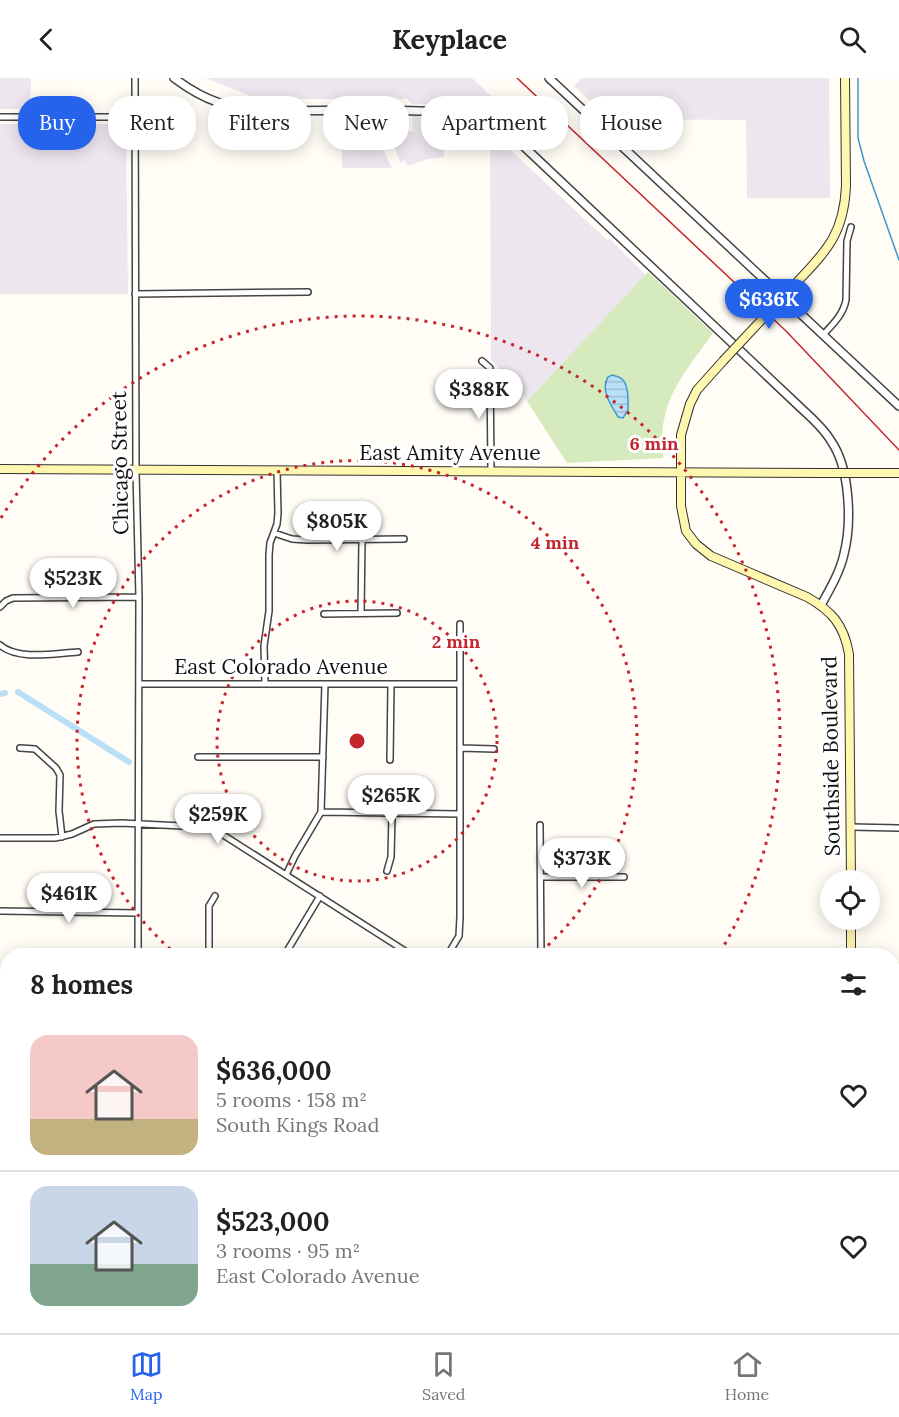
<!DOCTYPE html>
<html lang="en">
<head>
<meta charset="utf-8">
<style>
  body { margin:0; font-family:Lora,serif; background:#f2f2f2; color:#222; height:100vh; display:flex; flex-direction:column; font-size:22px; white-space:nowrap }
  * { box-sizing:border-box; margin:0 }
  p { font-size:20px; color:#767676 }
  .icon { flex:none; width:33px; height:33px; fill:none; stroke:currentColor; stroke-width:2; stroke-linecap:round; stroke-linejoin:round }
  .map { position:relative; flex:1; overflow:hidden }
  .drawer { position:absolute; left:0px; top:870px; width:900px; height:386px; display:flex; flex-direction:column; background:#fff; border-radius:24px 24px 0 0; box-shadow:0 3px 15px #0003 }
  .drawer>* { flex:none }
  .top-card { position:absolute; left:18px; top:18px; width:864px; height:54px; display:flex; gap:12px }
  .tools { position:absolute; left:820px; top:792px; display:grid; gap:12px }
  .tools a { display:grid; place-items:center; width:60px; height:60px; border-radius:50%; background:#fff; box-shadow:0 3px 15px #0003; font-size:30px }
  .price { position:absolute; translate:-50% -51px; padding:0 14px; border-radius:21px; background:#fff; color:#222; font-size:20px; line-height:39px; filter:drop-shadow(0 2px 3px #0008) }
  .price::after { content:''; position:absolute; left:50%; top:36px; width:18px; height:14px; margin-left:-9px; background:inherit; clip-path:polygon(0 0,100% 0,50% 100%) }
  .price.current { background:#2563eb; color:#fff }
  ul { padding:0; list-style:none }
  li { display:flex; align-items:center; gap:18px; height:150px; padding:0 30px }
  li+li { border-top:2px solid #e0e0e0 }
  li span { display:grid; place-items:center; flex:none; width:168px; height:120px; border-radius:18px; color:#555 }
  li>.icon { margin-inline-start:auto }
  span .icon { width:72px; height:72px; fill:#fffc; stroke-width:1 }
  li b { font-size:26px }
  h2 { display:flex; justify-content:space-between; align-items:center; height:72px; padding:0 30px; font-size:26px }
  .pill { padding:0 21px; border-radius:24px; background:#fff; box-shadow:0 3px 15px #0003; font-size:21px; line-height:54px }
  .pill.current { background:#2563eb; color:#fff }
  header { display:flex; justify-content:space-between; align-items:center; height:78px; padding:0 30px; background:#fff; font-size:27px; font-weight:700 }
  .menu { display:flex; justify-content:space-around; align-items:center; height:84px; border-top:2px solid #e0e0e0; background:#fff; font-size:16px; color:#767676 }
  .menu a { display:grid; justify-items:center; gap:3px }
  .menu .current { color:#2563eb }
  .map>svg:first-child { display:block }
  .industrial { fill:#eee6ef }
  .park { fill:#d5ebbd }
  .water { fill:url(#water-rules); stroke:#3f96cf; stroke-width:1.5 }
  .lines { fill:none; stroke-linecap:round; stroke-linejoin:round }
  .stream { stroke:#3f96cf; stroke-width:1.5 }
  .canal { stroke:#b9e0f7; stroke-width:6 }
  .minor-casing { stroke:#444; stroke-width:8 }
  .tertiary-casing { stroke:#444; stroke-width:10 }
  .secondary-casing { stroke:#333; stroke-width:10 }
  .minor { stroke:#fff; stroke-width:5 }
  .tertiary { stroke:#fff; stroke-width:7 }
  .secondary { stroke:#fff6b0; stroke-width:8 }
  .rail { stroke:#c4262e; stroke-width:1.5 }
  .secondary-bridge-casing { stroke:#333; stroke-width:10; stroke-linecap:butt }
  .secondary-bridge { stroke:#fff6b0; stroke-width:8 }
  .ring { fill:none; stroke:#c4262e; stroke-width:3; stroke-dasharray:3 6 }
  .labels { text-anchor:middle; stroke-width:6; stroke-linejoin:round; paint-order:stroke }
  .street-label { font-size:21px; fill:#111; stroke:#fff }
  .centre { fill:#c4262e; stroke:#fff; stroke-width:3 }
  .ring-label { font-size:18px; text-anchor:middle; font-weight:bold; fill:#c4262e; stroke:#fff; stroke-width:6; stroke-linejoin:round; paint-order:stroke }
</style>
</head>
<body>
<header><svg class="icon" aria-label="back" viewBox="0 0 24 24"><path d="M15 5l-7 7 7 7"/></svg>Keyplace<svg class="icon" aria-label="search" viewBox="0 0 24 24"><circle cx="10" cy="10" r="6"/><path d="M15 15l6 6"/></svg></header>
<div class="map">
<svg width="899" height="1255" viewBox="0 0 899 1255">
  <defs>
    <pattern id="water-rules" width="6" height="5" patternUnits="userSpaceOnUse" patternTransform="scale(1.5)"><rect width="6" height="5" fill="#b9e0f7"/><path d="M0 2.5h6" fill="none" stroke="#9ebfd3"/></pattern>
  </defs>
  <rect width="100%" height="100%" fill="#fffdf5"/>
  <!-- industrial -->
  <path class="industrial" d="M0,0h31l-1,31h-30z
    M206,0h266l21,20 -14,12 -13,-3 -16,-2 -38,-1 -5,-5h-149z
    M582,0h247l1,120h-83l-1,-78 -137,-1 -35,-33z
    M412,36h31l1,43 -17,2 -19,7 -3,-6 -5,3 -10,-31 23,-1z
    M342,42h34l2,19 14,29h-50z
    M0,46h121l5,4 2,166h-128z
    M490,53l117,109 3,-1 36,36 -119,126 -16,-23 -20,-18z"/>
  <!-- park -->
  <path class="park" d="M648,194l65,61c-19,27 -43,54 -49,87 -3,12 -1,26 -1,38l-96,5 -40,-62z"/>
  <!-- water -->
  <path class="water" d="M612,297c3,1 7,1 10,4 7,6 6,22 6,31l-5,8 -5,-1c-7,-12 -18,-27 -10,-40z"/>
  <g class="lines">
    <!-- stream -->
    <path class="stream" d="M858,0v60l6,23 35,99
      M0,997l8,3
      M634,1248l6,7"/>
    <!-- canal -->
    <path class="canal" d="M18,614l111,70
      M0,616l5,-1
      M882,1248l4,7"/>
    <!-- minor casing -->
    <g class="minor-casing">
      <path id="minor" d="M135,0l1,393 3,126 -1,359
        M0,39h135
        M135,216l173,-2
        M823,257c10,-11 20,-20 23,-35l1,-59 4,-14
        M482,283l8,7 1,103
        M274,455l18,6 15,1 97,-1
        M0,529l6,-6 7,-3 126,-1
        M361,535l1,-73
        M324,536l73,-1
        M0,567c18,16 56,8 78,7
        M139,606h320
        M265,606l-1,-38 5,-35v-56l1,-12 7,-19 1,-11 -1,-42
        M20,670l15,1 21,19 4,7 -1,36 3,26
        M460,670l34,1
        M198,679h125
        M390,682l1,-76
        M321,734l139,2
        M540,747l1,131
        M851,749l48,1
        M0,760h55l17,-4 22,-10 27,-1 82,4 14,4 196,125
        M387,793l4,-14 1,-43
        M286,797l9,-19 26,-44 4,-128
        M541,799h83
        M0,833l138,2
        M209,878v-50l6,-10
        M284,878l36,-60
        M447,878l12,-20 1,-19v-293
        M892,1106h7
        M0,1119l8,3
        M141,1248v7
        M249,1248v7
        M482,1248v7
        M537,1248l18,7
        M650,1248l7,7"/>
    </g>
    <!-- tertiary casing -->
    <g class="tertiary-casing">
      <path id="tertiary" d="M174,0c32,24 54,30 94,33l111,-1 84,2 24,7 19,12 11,9 286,270c10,9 21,19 28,31 19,27 21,81 13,113 -4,18 -14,35 -23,51
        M549,0l350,328"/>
    </g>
    <!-- secondary casing -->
    <g class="secondary-casing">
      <path id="secondary" d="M797,204c31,-32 47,-50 49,-96l-1,-108
        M723,283l-26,29 -7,14 -9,31v71l5,25 10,13 15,12 96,41c25,14 37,28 42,57l2,226
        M0,391l822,4
        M851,842v36
        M851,1255v-7"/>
    </g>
    <!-- minor -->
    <use href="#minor" class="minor"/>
    <!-- tertiary -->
    <use href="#tertiary" class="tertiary"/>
    <!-- secondary -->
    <use href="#secondary" class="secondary"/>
    <!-- rail -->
    <path class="rail" d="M517,0l269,253 113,119"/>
    <!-- secondary-bridge casing -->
    <g class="secondary-bridge-casing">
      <path id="secondary-bridge" d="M723,283l74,-79
        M822,395h77"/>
    </g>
    <!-- secondary-bridge -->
    <use href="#secondary-bridge" class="secondary-bridge"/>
  </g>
  <!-- distance rings -->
  <g class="ring">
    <circle cx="357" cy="663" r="140"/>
    <path d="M177 877A280 280 0 1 1 537 877"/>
    <path d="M1 440A420 420 0 0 1 719 876"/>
  </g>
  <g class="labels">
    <!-- street labels -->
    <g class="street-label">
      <text x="450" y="382">East Amity Avenue</text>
      <text transform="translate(120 385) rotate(-91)" y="7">Chicago Street</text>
      <text x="281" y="596">East Colorado Avenue</text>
      <text transform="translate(831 678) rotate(-91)" y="7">Southside Boulevard</text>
    </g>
  </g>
  <circle cx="357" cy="663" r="9" class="centre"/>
  <g class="ring-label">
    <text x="654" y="372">6 min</text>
    <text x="555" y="471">4 min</text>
    <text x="456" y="570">2 min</text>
  </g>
</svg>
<div class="tools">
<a><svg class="icon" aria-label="locate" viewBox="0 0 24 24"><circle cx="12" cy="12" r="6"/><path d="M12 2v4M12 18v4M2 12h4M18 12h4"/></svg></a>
</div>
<b class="price current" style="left:769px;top:252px">$636K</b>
<b class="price" style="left:479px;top:342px">$388K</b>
<b class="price" style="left:337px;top:474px">$805K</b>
<b class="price" style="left:73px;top:531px">$523K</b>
<b class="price" style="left:391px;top:748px">$265K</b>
<b class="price" style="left:218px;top:767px">$259K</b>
<b class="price" style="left:582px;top:811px">$373K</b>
<b class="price" style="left:69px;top:846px">$461K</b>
<div class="top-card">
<a class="pill current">Buy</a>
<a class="pill">Rent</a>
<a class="pill">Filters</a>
<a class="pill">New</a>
<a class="pill">Apartment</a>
<a class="pill">House</a>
</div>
<section class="drawer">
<h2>8 homes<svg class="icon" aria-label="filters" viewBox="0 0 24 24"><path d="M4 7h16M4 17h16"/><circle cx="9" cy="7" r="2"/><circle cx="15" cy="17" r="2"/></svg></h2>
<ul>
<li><span style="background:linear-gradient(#f6c9c9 70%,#c2b280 0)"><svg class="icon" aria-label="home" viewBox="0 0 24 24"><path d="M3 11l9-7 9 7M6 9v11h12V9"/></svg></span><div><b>$636,000</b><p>5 rooms · 158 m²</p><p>South Kings Road</p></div><svg class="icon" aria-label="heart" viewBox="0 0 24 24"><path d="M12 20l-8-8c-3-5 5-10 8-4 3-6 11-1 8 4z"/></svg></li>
<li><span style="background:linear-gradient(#c9d6e8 65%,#7fa58c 0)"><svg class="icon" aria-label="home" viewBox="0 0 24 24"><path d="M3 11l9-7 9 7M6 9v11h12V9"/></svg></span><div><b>$523,000</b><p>3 rooms · 95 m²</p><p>East Colorado Avenue</p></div><svg class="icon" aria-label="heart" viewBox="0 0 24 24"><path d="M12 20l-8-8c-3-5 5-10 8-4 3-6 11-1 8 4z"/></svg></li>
</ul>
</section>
</div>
<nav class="menu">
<a class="current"><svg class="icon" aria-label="map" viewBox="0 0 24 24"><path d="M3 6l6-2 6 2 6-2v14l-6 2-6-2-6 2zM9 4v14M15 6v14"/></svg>Map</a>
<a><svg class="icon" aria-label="saved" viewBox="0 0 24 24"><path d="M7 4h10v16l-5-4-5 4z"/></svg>Saved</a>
<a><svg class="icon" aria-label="home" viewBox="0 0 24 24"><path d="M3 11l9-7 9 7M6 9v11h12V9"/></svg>Home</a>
</nav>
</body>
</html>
